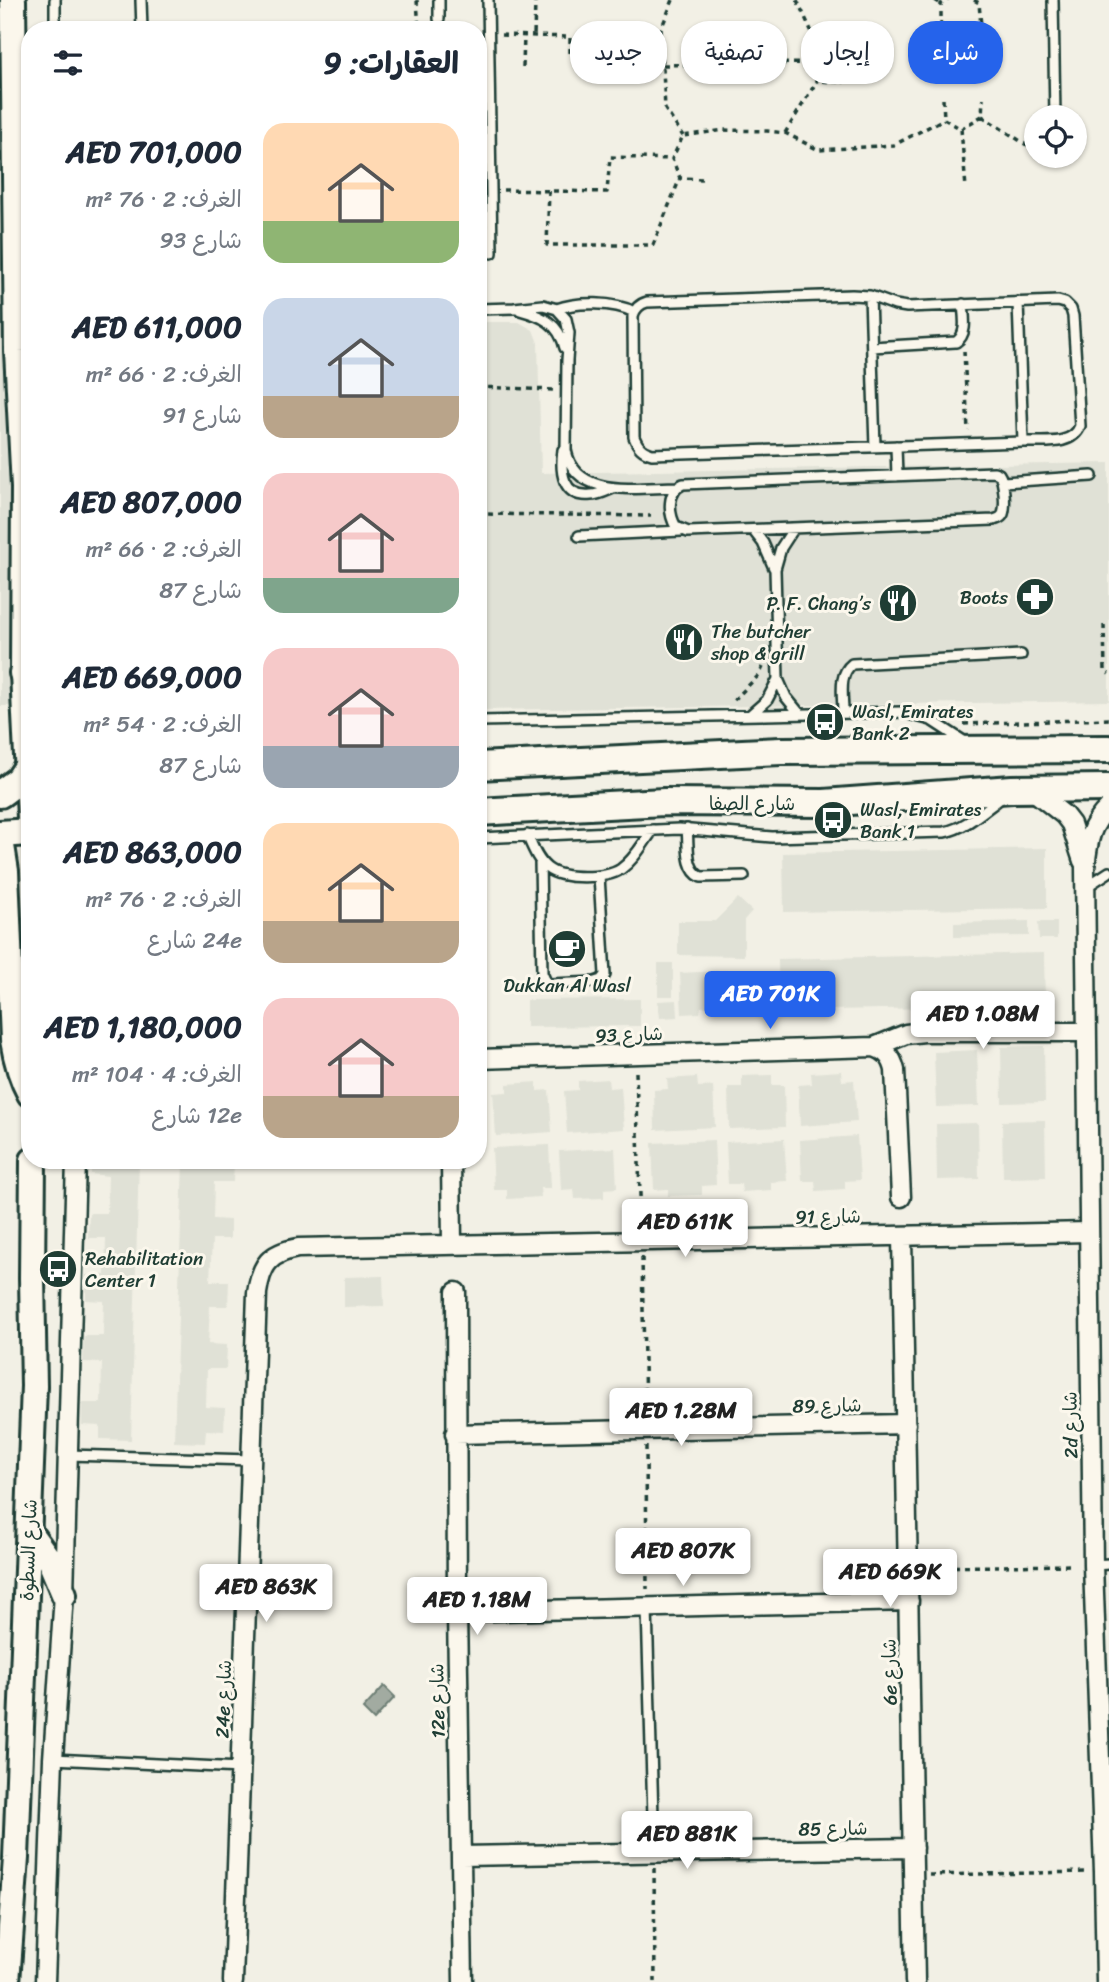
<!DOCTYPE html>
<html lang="ar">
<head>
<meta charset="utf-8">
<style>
  body { margin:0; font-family:Sriracha,"Playpen Sans Arabic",sans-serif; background:#f6f6f7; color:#1f2937; direction:rtl; height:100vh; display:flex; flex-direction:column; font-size:26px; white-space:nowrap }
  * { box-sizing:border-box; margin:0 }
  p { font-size:23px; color:#747a83 }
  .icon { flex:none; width:38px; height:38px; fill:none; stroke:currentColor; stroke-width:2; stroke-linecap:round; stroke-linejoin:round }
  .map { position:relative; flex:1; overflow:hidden; direction:ltr }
  .panel { position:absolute; left:21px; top:21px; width:466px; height:1148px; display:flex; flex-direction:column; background:#fff; border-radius:28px; box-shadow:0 2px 5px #0004; direction:rtl }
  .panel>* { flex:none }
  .guide { position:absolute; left:508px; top:21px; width:495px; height:63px; direction:rtl; display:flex; gap:14px }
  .controls { position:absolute; left:1024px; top:105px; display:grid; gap:14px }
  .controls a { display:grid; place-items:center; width:63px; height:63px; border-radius:50%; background:#fff; box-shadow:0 2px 5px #0004; font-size:35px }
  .price { position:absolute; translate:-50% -60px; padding:0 16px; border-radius:7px; background:#fff; color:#222; font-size:23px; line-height:46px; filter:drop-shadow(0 2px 4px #0008) }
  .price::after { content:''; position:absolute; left:50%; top:42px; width:21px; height:16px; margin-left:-10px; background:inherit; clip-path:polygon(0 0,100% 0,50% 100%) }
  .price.active { background:#2563eb; color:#fff }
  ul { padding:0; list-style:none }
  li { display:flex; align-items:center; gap:21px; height:175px; padding:0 28px }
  li span { display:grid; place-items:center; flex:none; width:196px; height:140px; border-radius:21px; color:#555 }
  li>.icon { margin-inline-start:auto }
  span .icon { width:84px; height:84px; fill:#fffc; stroke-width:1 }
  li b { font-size:30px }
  h2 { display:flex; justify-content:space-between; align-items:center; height:84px; padding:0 28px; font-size:30px }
  .tag { padding:0 24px; border-radius:28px; background:#fff; box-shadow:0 2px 5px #0004; font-size:24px; line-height:63px }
  .tag.active { background:#2563eb; color:#fff }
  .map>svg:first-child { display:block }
  .built { fill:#e0e1d6 }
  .water { fill:#a2aba1; stroke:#6e7f75; stroke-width:2 }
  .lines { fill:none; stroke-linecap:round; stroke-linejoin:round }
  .lane-casing { stroke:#1f3d34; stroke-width:14 }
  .street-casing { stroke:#1f3d34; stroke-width:23 }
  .secondary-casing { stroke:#1f3d34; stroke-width:30 }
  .primary-casing { stroke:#1f3d34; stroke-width:32 }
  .path { stroke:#1f3d34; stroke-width:3.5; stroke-dasharray:5 5; stroke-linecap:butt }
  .lane { stroke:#fbf7ec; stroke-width:9 }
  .street { stroke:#fbf7ec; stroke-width:18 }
  .secondary { stroke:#fbf7ec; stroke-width:24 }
  .primary { stroke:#fbf7ec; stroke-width:26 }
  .labels { text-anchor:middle; stroke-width:6; stroke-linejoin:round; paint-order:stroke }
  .poi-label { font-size:19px; fill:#1f3d34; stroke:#fbf7ec; text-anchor:start }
  .street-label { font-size:19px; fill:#1f3d34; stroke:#fbf7ec }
</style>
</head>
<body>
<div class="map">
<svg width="1109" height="1982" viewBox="0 0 1109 1982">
  <rect width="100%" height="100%" fill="#f2f0e5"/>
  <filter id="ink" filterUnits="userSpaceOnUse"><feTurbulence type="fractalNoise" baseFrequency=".0143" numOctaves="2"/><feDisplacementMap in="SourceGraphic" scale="14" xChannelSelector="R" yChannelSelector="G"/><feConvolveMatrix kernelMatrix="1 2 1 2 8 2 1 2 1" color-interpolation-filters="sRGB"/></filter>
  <g filter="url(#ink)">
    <!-- built -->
    <path class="built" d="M0,321h30v385h-30z
      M478,322h41l14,8 5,13 3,130 568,-10v238l-631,9z
      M1047,848v60l-263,4 -1,-59z
      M738,898l14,13 -8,9v36l-66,-1v-34h37z
      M1029,921v15l-75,1v-14z
      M1038,922h19v17h-18z
      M1044,953l1,53 -266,5 -1,-52z
      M658,963h15v33h-15z
      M736,970l1,35 -36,2 -1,6 -18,1 -2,-41z
      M640,999v27l-114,1v-27z
      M677,1000l1,17 -18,1 -2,-17z
      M1044,1046l1,56 -43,1 -1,-56z
      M977,1050l2,56 -43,1 -2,-55z
      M841,1071l1,10 12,-1 3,42 -57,4 -2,-41 14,-1 -1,-11z
      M772,1075v10h12l1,42 -56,2 -1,-42h14v-11z
      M697,1077l1,10 15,-1 2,41 -60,3 -1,-40 14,-1 -1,-10z
      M608,1079l1,9 12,-1 3,42 -57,4 -3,-42 14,-1v-9z
      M537,1082v9l12,-1 3,42 -56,4 -3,-43 14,-1v-8z
      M1045,1120l1,57 -43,1 -1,-57z
      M978,1123l1,56 -42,1 -1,-56z
      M857,1136l3,44 -15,1v8l-29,2 -1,-10h-13l-2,-41z
      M784,1139l3,42 -16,1v8l-29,2 -1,-8h-13l-2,-42z
      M714,1140l2,45 -14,1v9l-34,1v-7l-14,1 -2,-47z
      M549,1145l2,43h-11l1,9 -34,2v-9h-13l-2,-42z
      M615,1148l2,40 -13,1v9l-29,1 -1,-10 -13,1 -2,-39z
      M109,1160h30l-8,280 -31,-1v-13l-18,-1v-22h19l1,-40 -19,-1 1,-26h19l1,-35 -18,-1v-25h19l1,-37h-18l1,-25h18l1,-37 -17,-2v-10l17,1z
      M183,1161l51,2 -1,19h-19l-1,37 17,1v19h-18l-2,42h19l-1,25h-18l-2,38 19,1 -1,24h-19l-1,38 19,1 -1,23 -18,-1 -1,13 -31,-1z
      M383,1276l1,30 -40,1v-30z"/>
    <!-- water -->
    <path class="water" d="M384,1686l11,11 -21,23 -11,-11z"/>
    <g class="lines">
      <!-- lane casing -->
      <g class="lane-casing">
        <path id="lane" d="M55,0v30
          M141,0l1,30
          M439,0v19
          M488,0l4,253
          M1053,0l2,117
          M852,295l18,1 25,9 12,2 151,-6 7,2 6,6 2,7 7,110c-8,21 -38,15 -57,16l-371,12c-10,-3 -14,-7 -18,-17l-1,-121c2,-8 7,-12 14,-14z
          M870,296l5,151
          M1018,302l5,140
          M478,309l36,-1 29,-3 14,4 9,10 3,14 -2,27 -1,90c9,50 73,37 111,37
          M557,309c20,-8 58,-7 77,3
          M520,310c22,6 39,13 45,38
          M872,347l84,-5c12,-8 8,-25 7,-38
          M896,446l1,30
          M563,450c-3,21 -1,48 28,45 7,0 15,-4 22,-7
          M994,472l5,2c5,7 7,31 4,40 -2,5 -5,4 -9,6l-306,12 -12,-5c-8,-14 -9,-36 7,-43z
          M1003,482l89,-6
          M794,528l-13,20 -6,21 3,110 8,18 13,16
          M753,530l10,13 11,25
          M579,536l102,-5
          M843,712c0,-17 -5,-37 9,-48l169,-9
          M750,715l17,-15 11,-21
          M478,721l423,-9 30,8 34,22
          M687,829c2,16 -2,40 14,48l43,-1
          M527,835c5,11 10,25 20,33 15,12 59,11 74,1 14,-10 22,-26 32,-39
          M478,838l201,-9 93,8 172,-5c22,-4 39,-21 57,-34
          M540,861l2,112 4,9 5,2 44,-2 6,-2 4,-5 -6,-99
          M1086,887l23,-15
          M67,1455l185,5
          M1093,1565l16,-1
          M647,1608l7,244
          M53,1759l188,9"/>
      </g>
      <!-- street casing -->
      <g class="street-casing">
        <path id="street" d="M1031,789l33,26 7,9 12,37
          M874,1047l32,-13 18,-2h162
          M478,1059l396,-12c12,4 18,10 21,23l6,127
          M451,1160l1,83
          M902,1236l13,746
          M456,1292l1,320 6,370
          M455,1434l451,-10
          M457,1612l452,-11
          M461,1856l452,-8
          M45,1982l8,-223 11,-165 12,-434
          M233,1982l24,-689c4,-29 13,-40 41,-45l791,-16
          M1106,1982l-2,-110 -11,-307 -8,-697c3,-26 4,-42 24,-61"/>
      </g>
      <!-- secondary casing -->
      <g class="secondary-casing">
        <path id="secondary" d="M13,0l4,351 7,137 -1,185 7,145
          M0,833l6,38 7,169c3,19 7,36 17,54
          M29,1532l21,29 14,33
          M7,1982l9,-124 18,-472 -2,-108 1,-118"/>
      </g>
      <!-- primary casing -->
      <g class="primary-casing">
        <path id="primary" d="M23,673l7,16
          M478,766l303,-15 328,-2
          M0,794l19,-14 8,-12
          M478,812l186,-10 160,1 188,-14 97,-1
          M0,834l30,-2"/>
      </g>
      <!-- path -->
      <path class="path" d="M417,0l2,30
        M523,0l12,1 -1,35
        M673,0l-12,29 4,80 18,27
        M797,0l20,43
        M935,0l6,4
        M974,0l5,3 2,23
        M941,27v-23l7,-4
        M501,35l69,2v17
        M841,42l-24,1 -6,20 6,18 27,1
        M663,65l148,-2
        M523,67l1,-32
        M943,99l1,20 17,10 21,-13 1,-18
        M982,116l43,28 11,3
        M961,129l5,59
        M785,133l32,-52
        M702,179l-22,-1 -8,-19 11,-23 41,-6 43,1 18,2 34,17 75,-5 50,-26
        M503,190l104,2 3,-35 62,2
        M549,191l-2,54h106l27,-67
        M964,351l4,80
        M478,387l75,3
        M478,514l173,2
        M1104,625l1,46 4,3
        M734,700l25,-25 4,-8
        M964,724l145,-5
        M636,1072l5,153
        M642,1257l3,157
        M646,1446l1,143
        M924,1567l150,-2
        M654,1868l1,114
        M929,1875l157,-3"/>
      <!-- lane -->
      <use href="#lane" class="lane"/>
      <!-- street -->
      <use href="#street" class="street"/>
      <!-- secondary -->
      <use href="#secondary" class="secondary"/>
      <!-- primary -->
      <use href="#primary" class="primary"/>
    </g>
  </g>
  <!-- icons -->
  <defs>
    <g id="pharmacy-disc" transform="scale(2.0125)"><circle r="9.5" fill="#1f3d34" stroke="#fbf7ec"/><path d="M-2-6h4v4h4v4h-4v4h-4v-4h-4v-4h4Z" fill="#fff"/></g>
    <g id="restaurant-disc" transform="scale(2.0125)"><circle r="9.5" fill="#1f3d34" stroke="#fbf7ec"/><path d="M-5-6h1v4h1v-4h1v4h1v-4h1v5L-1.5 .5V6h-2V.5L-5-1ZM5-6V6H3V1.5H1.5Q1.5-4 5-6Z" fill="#fff"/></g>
    <g id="bus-disc" transform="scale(2.0125)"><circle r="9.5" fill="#1f3d34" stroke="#fbf7ec"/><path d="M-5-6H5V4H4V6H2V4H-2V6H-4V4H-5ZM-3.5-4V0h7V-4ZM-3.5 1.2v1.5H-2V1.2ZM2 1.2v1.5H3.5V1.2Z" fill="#fff"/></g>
    <g id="cafe-disc" transform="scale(2.0125)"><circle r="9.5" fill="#1f3d34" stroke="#fbf7ec"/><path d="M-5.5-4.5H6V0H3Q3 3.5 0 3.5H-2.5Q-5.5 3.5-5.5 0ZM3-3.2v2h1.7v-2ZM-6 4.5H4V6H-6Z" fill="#fff"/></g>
  </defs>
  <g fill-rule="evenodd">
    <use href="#pharmacy-disc" x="1035" y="597"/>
    <use href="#restaurant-disc" x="898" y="603"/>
    <use href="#restaurant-disc" x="684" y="642"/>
    <use href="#bus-disc" x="825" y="722"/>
    <use href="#bus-disc" x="833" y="820"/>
    <use href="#cafe-disc" x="567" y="949"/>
    <use href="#bus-disc" x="58" y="1269"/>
  </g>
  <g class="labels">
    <!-- poi labels -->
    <g class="poi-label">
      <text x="1008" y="604" text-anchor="end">Boots</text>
      <text x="871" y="610" text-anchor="end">P. F. Chang’s</text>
      <text x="711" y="638">The butcher<tspan x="711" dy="22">shop &amp; grill</tspan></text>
      <text x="852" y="718">Wasl, Emirates<tspan x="852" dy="22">Bank 2</tspan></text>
      <text x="860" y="816">Wasl, Emirates<tspan x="860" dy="22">Bank 1</tspan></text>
      <text x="567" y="992" text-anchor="middle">Dukkan Al Wasl</text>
      <text x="85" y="1265">Rehabilitation<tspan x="85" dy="22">Center 1</tspan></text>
    </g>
    <!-- street labels -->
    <g class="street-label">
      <text x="752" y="810">شارع الصفا</text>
      <text transform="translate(629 1034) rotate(-2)" y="7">شارع 93</text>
      <text transform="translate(828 1216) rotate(-1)" y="7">شارع 91</text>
      <text transform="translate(827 1405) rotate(-1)" y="7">شارع 89</text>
      <text transform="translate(1070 1425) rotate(-91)" y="7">2d شارع</text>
      <text transform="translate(28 1550) rotate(-88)" y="7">شارع السطوة</text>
      <text transform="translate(889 1672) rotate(-91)" y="7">6e شارع</text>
      <text transform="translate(223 1699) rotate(-88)" y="7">24e شارع</text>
      <text transform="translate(437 1701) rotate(-91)" y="7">12e شارع</text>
      <text transform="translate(833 1828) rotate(-1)" y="7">شارع 85</text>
    </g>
  </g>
</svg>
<div class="controls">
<a><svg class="icon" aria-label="locate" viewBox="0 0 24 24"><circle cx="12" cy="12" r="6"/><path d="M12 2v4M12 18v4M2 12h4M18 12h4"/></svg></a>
</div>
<b class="price active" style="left:770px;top:1031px">AED 701K</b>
<b class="price" style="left:983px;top:1051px">AED 1.08M</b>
<b class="price" style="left:685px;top:1259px">AED 611K</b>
<b class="price" style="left:681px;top:1448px">AED 1.28M</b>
<b class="price" style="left:683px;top:1588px">AED 807K</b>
<b class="price" style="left:890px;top:1609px">AED 669K</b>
<b class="price" style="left:266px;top:1624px">AED 863K</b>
<b class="price" style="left:477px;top:1637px">AED 1.18M</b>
<b class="price" style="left:687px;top:1871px">AED 881K</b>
<div class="guide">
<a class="tag active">شراء</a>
<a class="tag">إيجار</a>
<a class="tag">تصفية</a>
<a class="tag">جديد</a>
</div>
<section class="panel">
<h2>العقارات: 9<svg class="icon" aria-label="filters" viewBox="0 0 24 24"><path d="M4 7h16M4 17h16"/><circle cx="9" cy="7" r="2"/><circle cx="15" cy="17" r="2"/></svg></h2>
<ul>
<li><span style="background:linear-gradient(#ffd9b3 70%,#8fb573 0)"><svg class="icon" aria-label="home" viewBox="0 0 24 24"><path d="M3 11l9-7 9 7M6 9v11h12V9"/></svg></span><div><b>AED 701,000</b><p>الغرف: 2 · 76 m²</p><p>شارع 93</p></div></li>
<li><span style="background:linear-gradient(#c9d6e8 70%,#b9a48a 0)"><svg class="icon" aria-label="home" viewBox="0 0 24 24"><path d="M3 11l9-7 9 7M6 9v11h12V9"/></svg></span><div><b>AED 611,000</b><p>الغرف: 2 · 66 m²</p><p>شارع 91</p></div></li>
<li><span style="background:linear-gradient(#f6c9c9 75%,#7fa58c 0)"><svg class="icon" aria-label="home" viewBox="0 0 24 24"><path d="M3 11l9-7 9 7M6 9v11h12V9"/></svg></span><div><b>AED 807,000</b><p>الغرف: 2 · 66 m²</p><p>شارع 87</p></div></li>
<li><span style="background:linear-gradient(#f6c9c9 70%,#9aa5b1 0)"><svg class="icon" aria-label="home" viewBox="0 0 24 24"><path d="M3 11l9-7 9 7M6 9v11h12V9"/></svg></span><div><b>AED 669,000</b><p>الغرف: 2 · 54 m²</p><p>شارع 87</p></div></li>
<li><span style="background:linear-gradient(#ffd9b3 70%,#b9a48a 0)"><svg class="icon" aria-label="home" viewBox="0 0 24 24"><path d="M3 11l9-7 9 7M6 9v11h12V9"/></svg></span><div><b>AED 863,000</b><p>الغرف: 2 · 76 m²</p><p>24e شارع</p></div></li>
<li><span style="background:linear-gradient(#f6c9c9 70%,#b9a48a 0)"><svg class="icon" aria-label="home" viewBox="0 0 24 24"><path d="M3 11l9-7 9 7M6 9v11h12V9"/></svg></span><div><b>AED 1,180,000</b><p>الغرف: 4 · 104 m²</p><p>12e شارع</p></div></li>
</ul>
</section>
</div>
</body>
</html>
